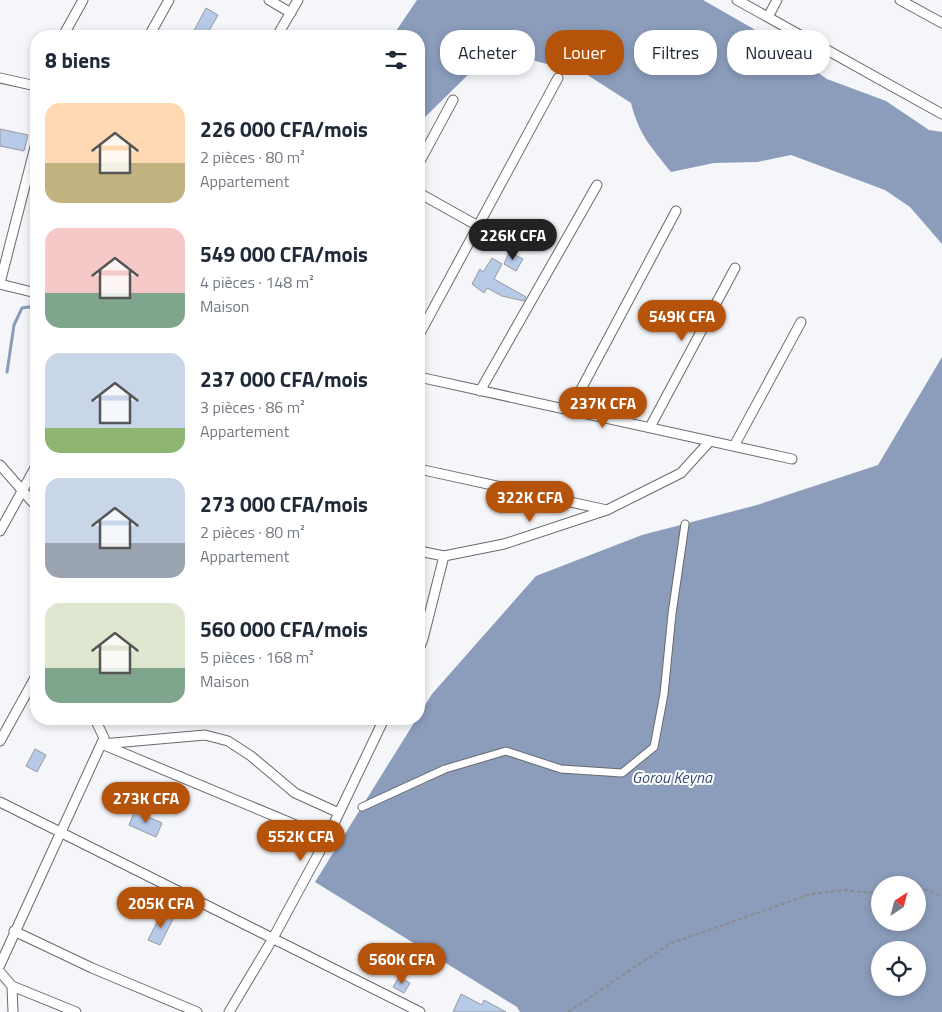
<!DOCTYPE html>
<html lang="fr">
<head>
<meta charset="utf-8">
<style>
  body { margin:0; font-family:"Titillium Web",sans-serif; background:#f2f2f3; color:#1f2937; height:100vh; display:flex; flex-direction:column; font-size:19px; white-space:nowrap }
  * { box-sizing:border-box; margin:0 }
  p { font-size:16px; color:#747a83 }
  .icon { flex:none; width:28px; height:28px; fill:none; stroke:currentColor; stroke-width:2; stroke-linecap:round; stroke-linejoin:round }
  .map { position:relative; flex:1; overflow:hidden }
  .sheet { position:absolute; left:30px; top:30px; width:395px; height:695px; display:flex; flex-direction:column; background:#fff; border-radius:20px; box-shadow:0 2px 8px #0003 }
  .sheet>* { flex:none }
  .top-card { position:absolute; left:440px; top:30px; width:426px; height:45px; display:flex; gap:10px }
  .needle { width:32px; rotate:36deg }
  .fabs { position:absolute; left:871px; top:876px; display:grid; gap:10px }
  .fabs a { display:grid; place-items:center; width:55px; height:55px; border-radius:50%; background:#fff; box-shadow:0 2px 8px #0003; font-size:25px }
  .price { position:absolute; translate:-50% -42px; padding:0 11px; border-radius:18px; background:#b45309; color:#fff; font-size:16px; line-height:32px; filter:drop-shadow(0 1px 2px #0008) }
  .price::after { content:''; position:absolute; left:50%; top:30px; width:15px; height:11px; margin-left:-8px; background:inherit; clip-path:polygon(0 0,100% 0,50% 100%) }
  .price.on { background:#222; color:#fff }
  ul { padding:0; list-style:none }
  li { display:flex; align-items:center; gap:15px; height:125px; padding:0 15px }
  li span { display:grid; place-items:center; flex:none; width:140px; height:100px; border-radius:15px; color:#555 }
  li>.icon { margin-inline-start:auto }
  span .icon { width:60px; height:60px; fill:#fffc; stroke-width:1 }
  li b { font-size:21px }
  h2 { display:flex; justify-content:space-between; align-items:center; height:60px; padding:0 15px; font-size:21px }
  .chip { padding:0 18px; border-radius:20px; background:#fff; box-shadow:0 2px 8px #0003; font-size:18px; line-height:45px }
  .chip.on { background:#b45309; color:#fff }
  .map>svg:first-child { display:block }
  .water { fill:#8b9dbb; fill-rule:evenodd }
  .lines { fill:none; stroke-linecap:round; stroke-linejoin:round }
  .stream { stroke:#8b9dbb; stroke-width:3 }
  .building { fill:#b7cae8; stroke:#97999d }
  .pedestrian-casing { stroke:#686a6e; stroke-width:9 }
  .minor-casing { stroke:#686a6e; stroke-width:11 }
  .path { stroke:#8a8b8e; stroke-width:2; stroke-dasharray:4 2.5; stroke-linecap:butt }
  .pedestrian { stroke:#fff; stroke-width:7 }
  .minor { stroke:#fff; stroke-width:9 }
  .labels { text-anchor:middle; stroke-width:4; stroke-linejoin:round; paint-order:stroke }
  .water-label { font-size:16px; font-style:italic; fill:#324c76; stroke:#fff }
</style>
</head>
<body>
<div class="map">
<svg width="942" height="1012" viewBox="0 0 942 1012">
  <rect width="100%" height="100%" fill="#f4f6fa"/>
  <!-- water -->
  <path class="water" d="M417,0h286l49,28 75,51 59,22 43,29 13,2v112l-32,-37 -25,-17 -94,-35 -34,7 -43,1 -43,9c-20,-25 -32,-37 -40,-69l-45,-29 -74,-19 -34,10 -59,58v-87h-30l7,-5z
    M942,357v655h-422l-3,-5 -202,-125 117,-188 104,-118 106,-41 115,-30 121,-40zM880,885h38v37h-38zM880,950h38v38h-38z"/>
  <g class="lines">
    <!-- stream -->
    <path class="stream" d="M7,372l7,-47 8,-17 14,-2"/>
  </g>
  <!-- building -->
  <path class="building" d="M206,8l12,7 -12,21h-15z
    M0,129l28,6 -4,16 -24,-5z
    M509,252l14,7 -7,12 -12,-7z
    M492,258l10,6 -8,15 32,18 -2,4 -22,-5 -15,-8 -3,5 -12,-9 8,-15 3,3z
    M35,749l11,6 -9,17 -11,-6z
    M121,787l17,9 -6,11 -17,-9z
    M135,811l27,12 -6,14 -27,-12z
    M161,914l12,5 -13,26 -12,-5z
    M399,977l11,6 -6,10 -11,-6z
    M461,994l21,11 2,-5 22,12h-53z"/>
  <g class="lines">
    <!-- pedestrian casing -->
    <g class="pedestrian-casing">
      <path id="pedestrian" d="M362,807l83,-38 61,-18 55,18 61,4 32,-26 10,-53 8,-80 13,-90"/>
    </g>
    <!-- minor casing -->
    <g class="minor-casing">
      <path id="minor" d="M269,0l22,13
        M737,0l205,114
        M900,0l42,23
        M768,17l9,-17
        M63,36l20,-36
        M149,36l20,-36
        M277,36l21,-36
        M0,78l36,8
        M419,163l34,-63
        M419,193l59,33
        M0,283l36,-140
        M0,284l36,9
        M419,335l139,-257
        M419,377l373,82
        M480,391l117,-206
        M570,410l106,-199
        M650,427l85,-159
        M734,446l67,-124
        M0,465l36,41
        M419,469l188,41
        M0,531l36,-65
        M419,551l25,5
        M419,649l4,-10 21,-83 60,-12 103,-34 74,-37 29,-32
        M372,719l11,2
        M0,741l36,-65
        M102,744l103,-9 23,6 23,15 44,37 44,20
        M104,745l223,93
        M0,802l420,210
        M14,931l78,37 105,44
        M0,965l104,-227 -9,-19
        M0,972l12,14 64,26
        M12,986l1,26
        M229,1012l43,-72 55,-102 57,-119"/>
    </g>
    <!-- path -->
    <path class="path" d="M918,890l6,-1 18,7
      M568,1012l101,-68 142,-50 35,-4 34,4"/>
    <!-- pedestrian -->
    <use href="#pedestrian" class="pedestrian"/>
    <!-- minor -->
    <use href="#minor" class="minor"/>
  </g>
  <g class="labels">
    <!-- water labels -->
    <g class="water-label">
      <text x="672" y="783">Gorou Keyna</text>
    </g>
  </g>
</svg>
<div class="fabs">
<a><svg class="needle" viewBox="-14 -14 28 28"><path d="M0-13l5 13h-10z" fill="#e53935"/><path d="M0 13l5-13h-10z" fill="#747a83"/></svg></a>
<a><svg class="icon" aria-label="locate" viewBox="0 0 24 24"><circle cx="12" cy="12" r="6"/><path d="M12 2v4M12 18v4M2 12h4M18 12h4"/></svg></a>
</div>
<b class="price on" style="left:513px;top:261px">226K CFA</b>
<b class="price" style="left:682px;top:342px">549K CFA</b>
<b class="price" style="left:603px;top:429px">237K CFA</b>
<b class="price" style="left:530px;top:523px">322K CFA</b>
<b class="price" style="left:146px;top:824px">273K CFA</b>
<b class="price" style="left:301px;top:862px">552K CFA</b>
<b class="price" style="left:161px;top:929px">205K CFA</b>
<b class="price" style="left:402px;top:985px">560K CFA</b>
<div class="top-card">
<a class="chip">Acheter</a>
<a class="chip on">Louer</a>
<a class="chip">Filtres</a>
<a class="chip">Nouveau</a>
</div>
<section class="sheet">
<h2>8 biens<svg class="icon" aria-label="filters" viewBox="0 0 24 24"><path d="M4 7h16M4 17h16"/><circle cx="9" cy="7" r="2"/><circle cx="15" cy="17" r="2"/></svg></h2>
<ul>
<li><span style="background:linear-gradient(#ffd9b3 60%,#c2b280 0)"><svg class="icon" aria-label="home" viewBox="0 0 24 24"><path d="M3 11l9-7 9 7M6 9v11h12V9"/></svg></span><div><b>226 000 CFA/mois</b><p>2 pièces · 80 m²</p><p>Appartement</p></div></li>
<li><span style="background:linear-gradient(#f6c9c9 65%,#7fa58c 0)"><svg class="icon" aria-label="home" viewBox="0 0 24 24"><path d="M3 11l9-7 9 7M6 9v11h12V9"/></svg></span><div><b>549 000 CFA/mois</b><p>4 pièces · 148 m²</p><p>Maison</p></div></li>
<li><span style="background:linear-gradient(#c9d6e8 75%,#8fb573 0)"><svg class="icon" aria-label="home" viewBox="0 0 24 24"><path d="M3 11l9-7 9 7M6 9v11h12V9"/></svg></span><div><b>237 000 CFA/mois</b><p>3 pièces · 86 m²</p><p>Appartement</p></div></li>
<li><span style="background:linear-gradient(#c9d6e8 65%,#9aa5b1 0)"><svg class="icon" aria-label="home" viewBox="0 0 24 24"><path d="M3 11l9-7 9 7M6 9v11h12V9"/></svg></span><div><b>273 000 CFA/mois</b><p>2 pièces · 80 m²</p><p>Appartement</p></div></li>
<li><span style="background:linear-gradient(#dfe7d0 65%,#7fa58c 0)"><svg class="icon" aria-label="home" viewBox="0 0 24 24"><path d="M3 11l9-7 9 7M6 9v11h12V9"/></svg></span><div><b>560 000 CFA/mois</b><p>5 pièces · 168 m²</p><p>Maison</p></div></li>
</ul>
</section>
</div>
</body>
</html>
